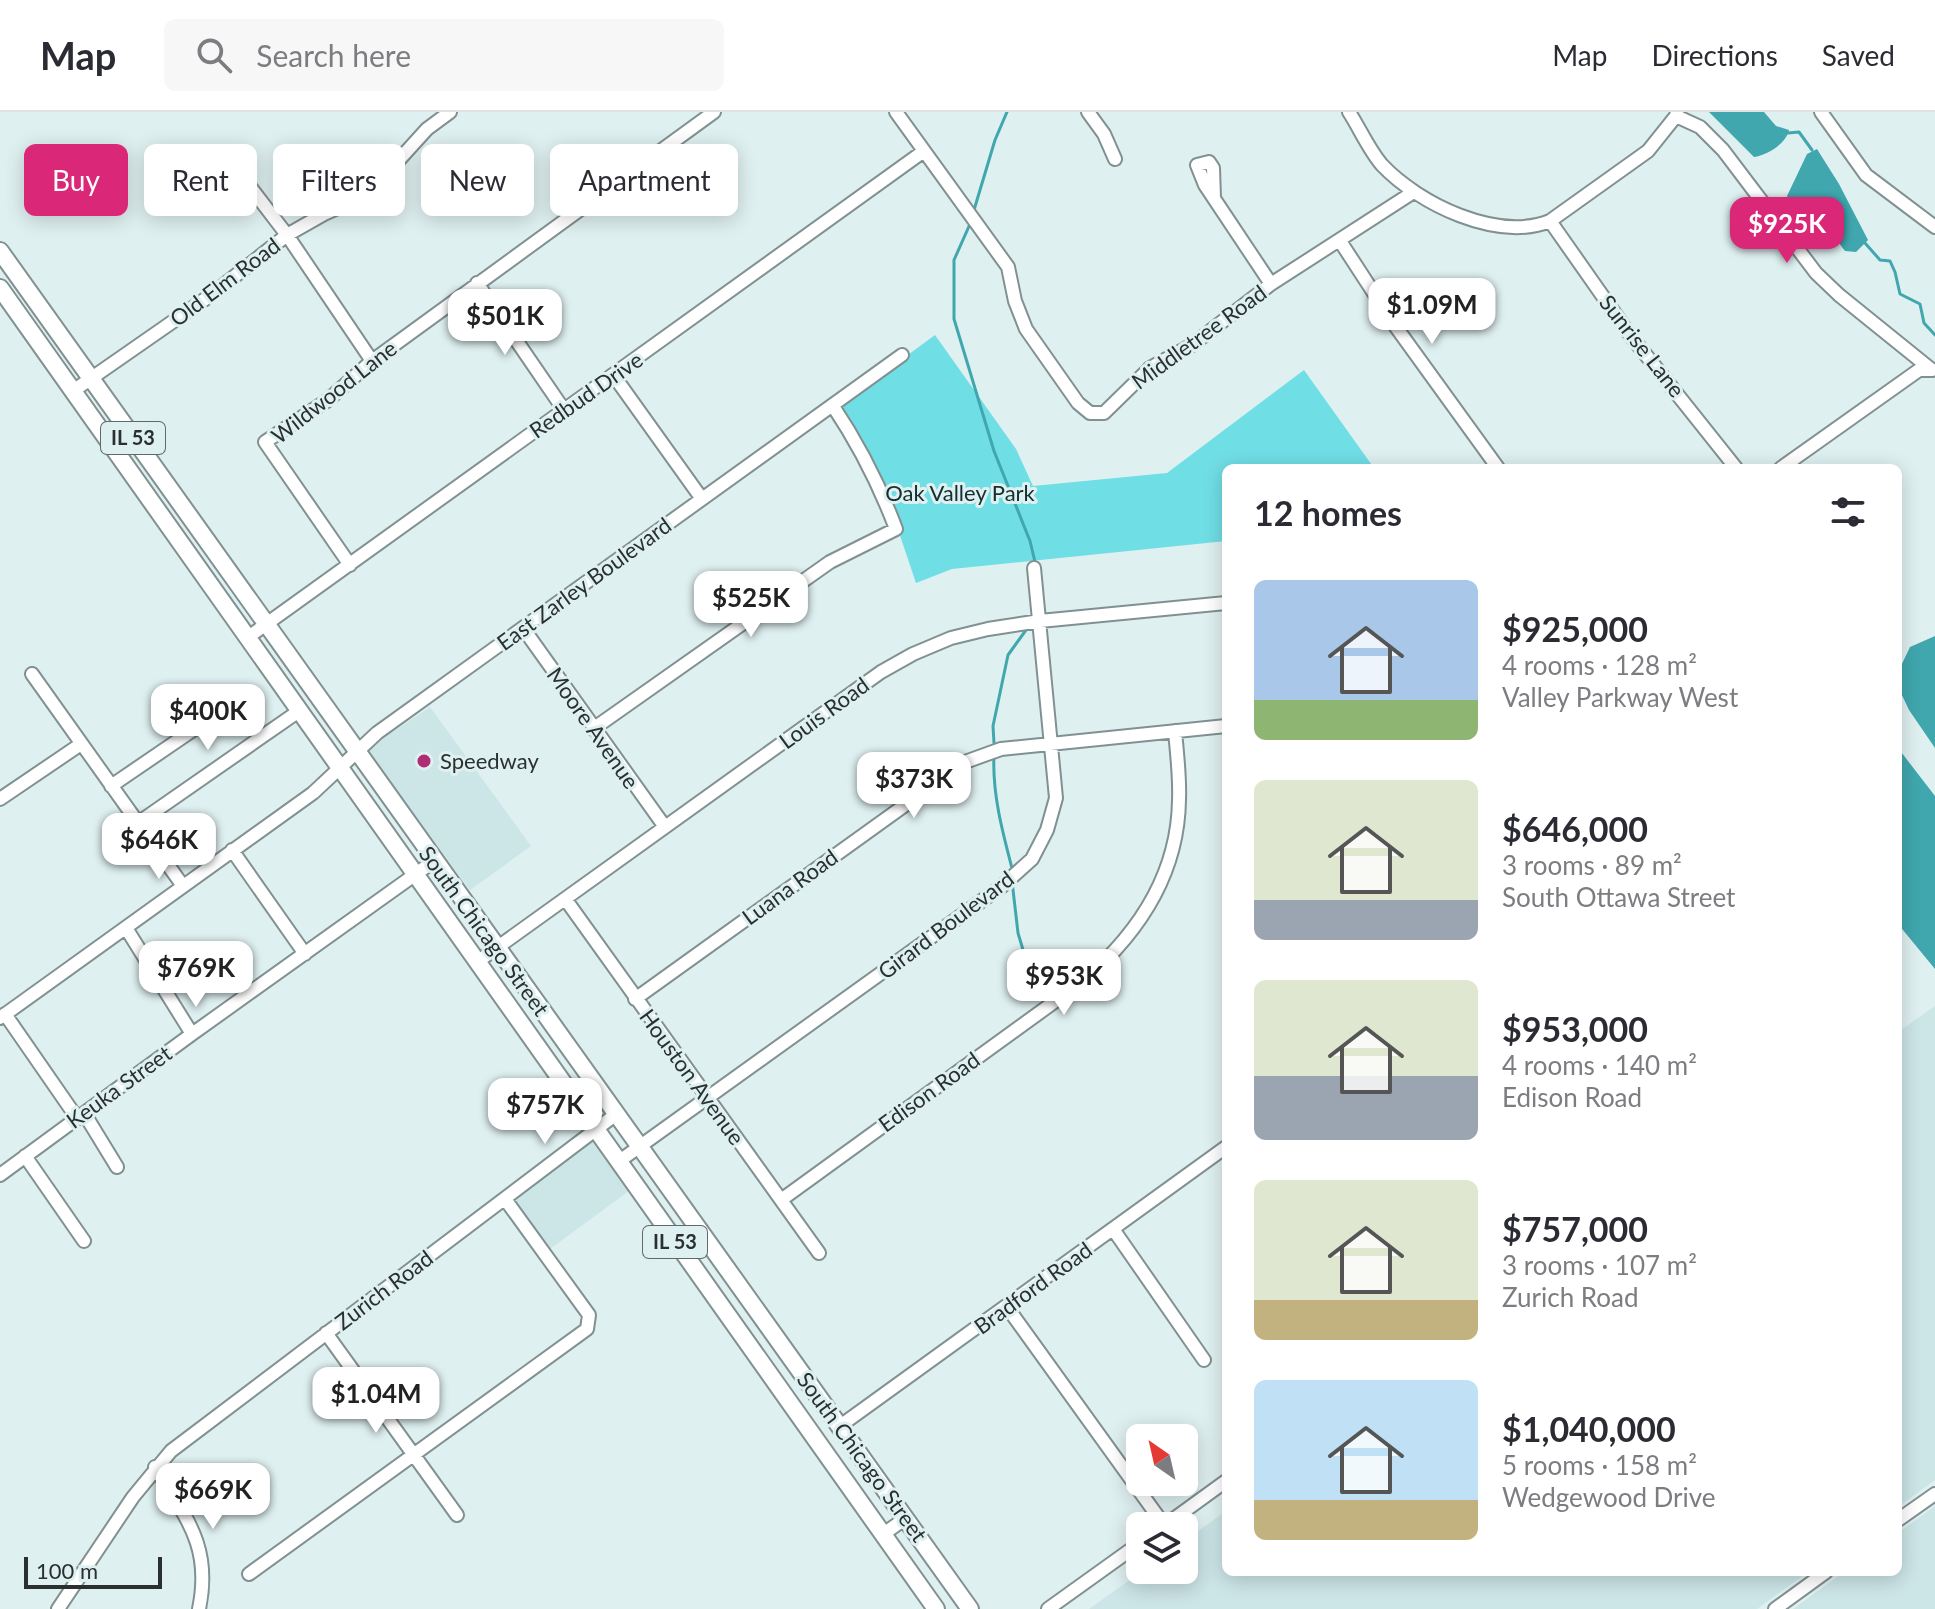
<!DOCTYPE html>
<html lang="en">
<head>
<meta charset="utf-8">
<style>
  body { margin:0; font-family:Lato,sans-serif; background:#f7f7f7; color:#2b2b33; height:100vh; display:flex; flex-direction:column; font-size:30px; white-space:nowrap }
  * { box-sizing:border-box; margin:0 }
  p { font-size:26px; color:#7c7c81 }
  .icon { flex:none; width:44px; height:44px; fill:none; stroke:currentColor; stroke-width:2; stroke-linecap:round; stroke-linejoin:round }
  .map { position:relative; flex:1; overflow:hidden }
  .details { position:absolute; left:1222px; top:352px; width:680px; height:1112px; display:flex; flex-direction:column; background:#fff; border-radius:12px; box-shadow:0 4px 20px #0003 }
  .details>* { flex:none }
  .guide { position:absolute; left:24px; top:32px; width:760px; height:72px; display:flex; gap:16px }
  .needle { width:52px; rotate:326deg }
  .tools { position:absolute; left:1126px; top:1312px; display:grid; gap:16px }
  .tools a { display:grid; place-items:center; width:72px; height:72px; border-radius:12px; background:#fff; box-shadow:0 4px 20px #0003; font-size:40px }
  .scale { position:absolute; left:24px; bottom:20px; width:138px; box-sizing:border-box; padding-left:8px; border:4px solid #2a3030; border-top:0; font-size:22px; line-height:28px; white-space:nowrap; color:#2a3030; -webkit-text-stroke:6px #dff0f1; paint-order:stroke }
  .price { position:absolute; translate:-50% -68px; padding:0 18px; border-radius:16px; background:#fff; color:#222; font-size:26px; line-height:52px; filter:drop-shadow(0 2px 4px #0008) }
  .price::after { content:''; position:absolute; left:50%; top:48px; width:24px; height:18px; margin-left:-12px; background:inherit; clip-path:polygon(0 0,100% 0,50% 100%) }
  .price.selected { background:#db2777; color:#fff }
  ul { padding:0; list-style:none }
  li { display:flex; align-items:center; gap:24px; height:200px; padding:0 32px }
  li span { display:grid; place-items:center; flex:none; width:224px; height:160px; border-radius:12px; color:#555 }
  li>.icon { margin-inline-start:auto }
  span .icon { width:96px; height:96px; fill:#fffc; stroke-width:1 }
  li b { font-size:34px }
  h2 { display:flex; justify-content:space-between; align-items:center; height:96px; padding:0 32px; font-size:34px }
  .chip { padding:0 28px; border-radius:12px; background:#fff; box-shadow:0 4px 20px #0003; font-size:28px; line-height:72px }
  .chip.selected { background:#db2777; color:#fff }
  header { display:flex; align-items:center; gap:48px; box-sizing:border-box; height:112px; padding:0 40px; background:#fff; border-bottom:2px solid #e1e1e2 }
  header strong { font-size:38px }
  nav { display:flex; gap:44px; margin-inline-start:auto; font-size:28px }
  .search { width:560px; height:72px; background:#f7f7f7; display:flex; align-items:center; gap:20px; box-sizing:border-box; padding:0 28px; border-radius:12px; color:#7c7c81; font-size:30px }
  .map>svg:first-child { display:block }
  .built { fill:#cce5e7 }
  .green { fill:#70dee5 }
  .water { fill:#40a7ae }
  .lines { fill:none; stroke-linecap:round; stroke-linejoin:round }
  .stream { stroke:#40a7ae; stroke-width:3 }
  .minor-casing { stroke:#819091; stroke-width:16 }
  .major-casing { stroke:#819091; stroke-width:20 }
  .minor { stroke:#fff; stroke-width:12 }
  .major { stroke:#fff; stroke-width:16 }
  .poi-dot { fill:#b02c75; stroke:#dff0f1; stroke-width:3 }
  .labels { text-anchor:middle; stroke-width:6; stroke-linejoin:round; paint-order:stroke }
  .shield { fill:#dff0f1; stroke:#606a6a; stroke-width:2 }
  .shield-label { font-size:20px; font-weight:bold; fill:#2a3030 }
  .street-label { font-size:22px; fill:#2a3030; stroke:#dff0f1 }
  .park-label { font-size:22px; fill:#162e2f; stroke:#dff0f1 }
  .poi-label { font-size:22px; fill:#2a3030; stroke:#dff0f1; text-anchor:start }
</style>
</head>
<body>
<header>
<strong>Map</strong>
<div class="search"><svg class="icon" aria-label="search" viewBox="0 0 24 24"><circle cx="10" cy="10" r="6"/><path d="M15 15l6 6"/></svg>Search here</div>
<nav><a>Map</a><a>Directions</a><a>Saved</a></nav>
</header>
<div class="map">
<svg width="1935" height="1497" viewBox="0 0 1935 1497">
  <rect width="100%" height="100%" fill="#dff0f1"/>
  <!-- built -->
  <path class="built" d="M430,595l101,139 -61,44 -103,-141z
    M1935,894v474l-37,27v-475z
    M594,1022l39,54 -83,61 -37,-52z
    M1935,1394v103h-142l51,-37h54v-39z
    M1226,1399v61h582l-51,37h-668l55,-39h40v-29z"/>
  <!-- green -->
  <path class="green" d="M935,223l81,114 17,37 134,-13 137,-103 70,98h-148v73l-274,28 -36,14 -34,-101 -45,-75z"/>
  <!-- water -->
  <path class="water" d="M1709,0h55l12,14 13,4c-3,14 -22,25 -35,27z
    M1817,37l22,35 29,56 -12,12 -11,-1c-13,-18 -25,-38 -50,-33l-8,-22 20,-42z
    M1935,524v112l-26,-38 -9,-19v-23l10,-21z
    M1898,636l37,48v173l-37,-45z"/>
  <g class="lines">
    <!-- stream -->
    <path class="stream" d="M1788,21l11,-1 13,18
      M974,98l21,-70 12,-28
      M970,112l-16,36v59l40,132 36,90 6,25
      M1865,131l15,17 10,1 5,11 5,22 20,10 4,19 11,12
      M994,631l-1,-17 15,-71 18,-25
      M994,643c-2,39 9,79 19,117
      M1012,769l6,52 11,37"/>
    <!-- minor casing -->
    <g class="minor-casing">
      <path id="minor" d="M896,0l112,155 7,34 11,28 52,74 12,10h14l46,-45 42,-23 79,-61 141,-91
        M1088,0l16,22 11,25
        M1349,0c11,17 20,38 33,53 37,39 115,77 168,56l98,-70 28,-35 1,-4
        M1821,0l45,63 69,52
        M1676,4l24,11 23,23 93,123 23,22 93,75
        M241,63l46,60 85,126
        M1214,86l-1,-30 -4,-6 -12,3 8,20 66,99
        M1550,109l80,114 106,133
        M1340,129l56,86 102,141
        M477,171l87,127
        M614,264l88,123
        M73,279l138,-96 76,-60 37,-21 32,-14 22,-17 49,-54 23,-17
        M1781,356l138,-98h13
        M350,453l-85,-123 63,-42 44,-39 342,-249
        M523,516l142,199
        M247,526l677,-487
        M32,562l151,212
        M593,617l237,-167 66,-33c-17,-45 -37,-84 -63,-123
        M111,674l82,-56
        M0,687l81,-55
        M138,711l161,-112
        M232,738l73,104
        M566,788l253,353
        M126,816l66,106
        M477,850l404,-290 32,-18 38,-16 37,-9 52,-8 186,-18
        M635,887l330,-237 36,-13 225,-23
        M5,902l72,104
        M0,906l313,-225 64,-60 525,-378
        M84,1001l33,54
        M25,1044l59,85
        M618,1050l383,-275 31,-28 15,-29 9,-32 -22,-230
        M0,1063l192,-141 242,-173
        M781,1088l302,-219c55,-47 95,-107 96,-181 1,-23 -2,-46 -4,-69
        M1113,1117l91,131
        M1007,1195l157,218
        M326,1221l131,182
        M840,1314l386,-279
        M155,1355c31,51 57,79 44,142
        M1898,1408l37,-26
        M1164,1414l62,-45
        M882,1423l24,-17
        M249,1462l338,-245 2,-14 -84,-116
        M58,1497l75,-112 38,-46 444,-336
        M1048,1497l92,-66
        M1775,1497l51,-37"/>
    </g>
    <!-- major casing -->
    <g class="major-casing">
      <path id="major" d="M0,139l970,1358
        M0,176l936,1321"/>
    </g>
    <!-- minor -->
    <use href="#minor" class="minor"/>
    <!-- major -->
    <use href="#major" class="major"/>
  </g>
  <!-- markers -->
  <circle class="poi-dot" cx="424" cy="649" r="8"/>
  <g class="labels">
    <!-- shield labels -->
    <g class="shield">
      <rect x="101" y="310" width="64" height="32" rx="6"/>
      <rect x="643" y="1114" width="64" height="32" rx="6"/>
    </g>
    <g class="shield-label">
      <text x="133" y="333">IL 53</text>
      <text x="675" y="1137">IL 53</text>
    </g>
    <!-- street labels -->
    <g class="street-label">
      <text transform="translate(225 170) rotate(-37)" y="8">Old Elm Road</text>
      <text transform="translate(1199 225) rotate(-36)" y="8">Middletree Road</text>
      <text transform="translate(1642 234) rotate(52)" y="8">Sunrise Lane</text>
      <text transform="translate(334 280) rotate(-38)" y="8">Wildwood Lane</text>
      <text transform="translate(586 283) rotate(-35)" y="8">Redbud Drive</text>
      <text transform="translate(584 472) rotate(-36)" y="8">East Zarley Boulevard</text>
      <text transform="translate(824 601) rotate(-36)" y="8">Louis Road</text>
      <text transform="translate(593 616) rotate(55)" y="8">Moore Avenue</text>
      <text transform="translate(790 775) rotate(-36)" y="8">Luana Road</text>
      <text transform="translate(946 813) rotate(-37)" y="8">Girard Boulevard</text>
      <text transform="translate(484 819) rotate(54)" y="8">South Chicago Street</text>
      <text transform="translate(692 965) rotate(54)" y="8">Houston Avenue</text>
      <text transform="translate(119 975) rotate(-36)" y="8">Keuka Street</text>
      <text transform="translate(929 980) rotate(-36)" y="8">Edison Road</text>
      <text transform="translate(1033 1176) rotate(-36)" y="8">Bradford Road</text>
      <text transform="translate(384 1178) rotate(-37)" y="8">Zurich Road</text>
      <text transform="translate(862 1345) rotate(54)" y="8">South Chicago Street</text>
    </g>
    <!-- park labels -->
    <g class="park-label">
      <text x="960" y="389">Oak Valley Park</text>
    </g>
    <!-- poi labels -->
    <g class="poi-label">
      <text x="440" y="657">Speedway</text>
    </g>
  </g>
</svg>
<div class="tools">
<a><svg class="needle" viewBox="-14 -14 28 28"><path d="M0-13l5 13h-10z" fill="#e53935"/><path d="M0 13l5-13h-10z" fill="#7c7c81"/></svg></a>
<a><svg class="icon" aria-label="layers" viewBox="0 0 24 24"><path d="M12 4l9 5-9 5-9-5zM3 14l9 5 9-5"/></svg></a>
</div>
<div class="scale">100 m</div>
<b class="price selected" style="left:1787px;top:153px">$925K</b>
<b class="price" style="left:1432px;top:234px">$1.09M</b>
<b class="price" style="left:505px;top:245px">$501K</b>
<b class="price" style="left:751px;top:527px">$525K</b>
<b class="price" style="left:208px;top:640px">$400K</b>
<b class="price" style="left:914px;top:708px">$373K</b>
<b class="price" style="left:159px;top:769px">$646K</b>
<b class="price" style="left:196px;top:897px">$769K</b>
<b class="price" style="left:1064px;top:905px">$953K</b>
<b class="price" style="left:545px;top:1034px">$757K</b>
<b class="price" style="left:376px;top:1323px">$1.04M</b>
<b class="price" style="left:213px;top:1419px">$669K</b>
<div class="guide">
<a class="chip selected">Buy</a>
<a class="chip">Rent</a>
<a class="chip">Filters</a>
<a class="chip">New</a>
<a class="chip">Apartment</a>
</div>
<section class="details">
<h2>12 homes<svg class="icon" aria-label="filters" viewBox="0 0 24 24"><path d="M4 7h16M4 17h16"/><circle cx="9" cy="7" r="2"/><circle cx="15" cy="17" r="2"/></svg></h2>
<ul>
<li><span style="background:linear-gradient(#a9c7e8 75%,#8fb573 0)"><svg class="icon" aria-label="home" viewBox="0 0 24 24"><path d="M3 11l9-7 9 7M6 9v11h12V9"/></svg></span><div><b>$925,000</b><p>4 rooms · 128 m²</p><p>Valley Parkway West</p></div></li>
<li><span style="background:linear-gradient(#dfe7d0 75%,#9aa5b1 0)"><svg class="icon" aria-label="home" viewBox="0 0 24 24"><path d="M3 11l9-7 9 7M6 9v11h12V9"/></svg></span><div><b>$646,000</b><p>3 rooms · 89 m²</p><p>South Ottawa Street</p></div></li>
<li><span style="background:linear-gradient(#dfe7d0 60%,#9aa5b1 0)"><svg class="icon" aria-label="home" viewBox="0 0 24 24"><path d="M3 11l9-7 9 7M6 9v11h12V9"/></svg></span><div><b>$953,000</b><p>4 rooms · 140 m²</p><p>Edison Road</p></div></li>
<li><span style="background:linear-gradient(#dfe7d0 75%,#c2b280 0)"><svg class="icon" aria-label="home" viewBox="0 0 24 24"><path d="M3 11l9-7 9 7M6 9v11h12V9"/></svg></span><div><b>$757,000</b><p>3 rooms · 107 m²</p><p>Zurich Road</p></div></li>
<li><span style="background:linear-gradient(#bfe0f5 75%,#c2b280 0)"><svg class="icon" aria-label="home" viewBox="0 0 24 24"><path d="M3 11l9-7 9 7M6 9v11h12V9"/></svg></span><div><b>$1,040,000</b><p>5 rooms · 158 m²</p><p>Wedgewood Drive</p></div></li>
</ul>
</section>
</div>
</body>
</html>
